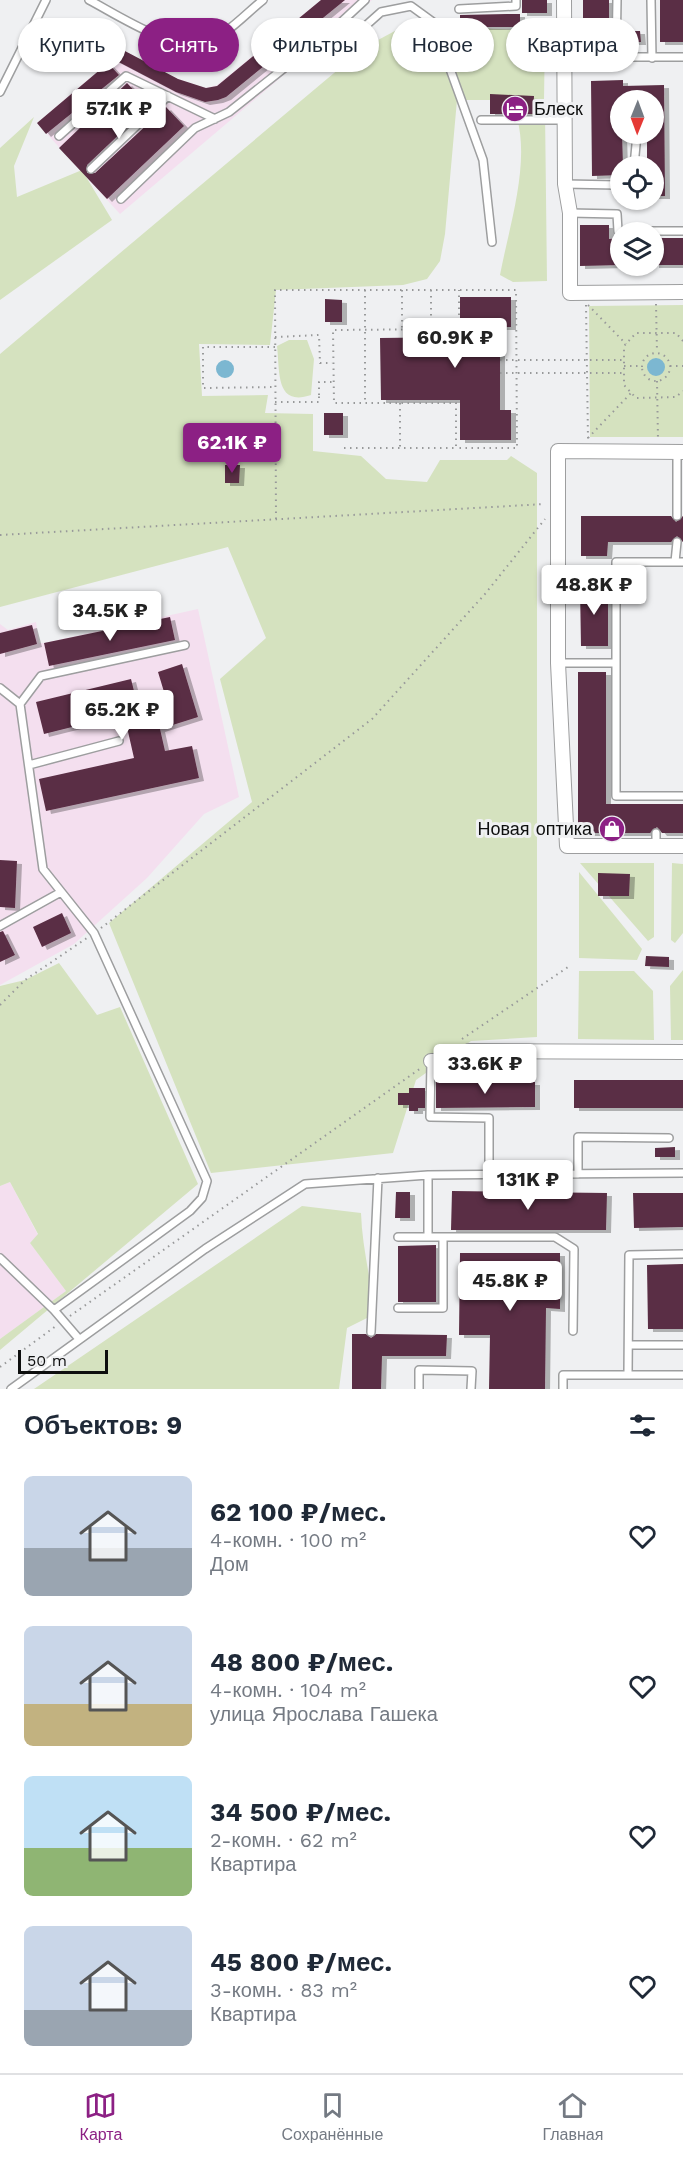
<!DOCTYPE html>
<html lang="ru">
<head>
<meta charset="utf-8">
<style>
  body { margin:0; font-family:"Work Sans",sans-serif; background:#f6f6f7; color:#1f2937; height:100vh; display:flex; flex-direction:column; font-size:22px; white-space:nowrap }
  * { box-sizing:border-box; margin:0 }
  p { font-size:20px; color:#747a83 }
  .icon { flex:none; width:33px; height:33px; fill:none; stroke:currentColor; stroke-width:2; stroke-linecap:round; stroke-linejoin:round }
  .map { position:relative; height:1389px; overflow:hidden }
  .details { display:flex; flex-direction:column; background:#fff; flex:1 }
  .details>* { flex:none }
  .top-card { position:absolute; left:18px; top:18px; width:648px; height:54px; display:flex; gap:12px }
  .needle { width:39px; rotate:181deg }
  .fabs { position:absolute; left:610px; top:90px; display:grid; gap:12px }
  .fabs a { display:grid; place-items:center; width:54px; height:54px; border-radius:50%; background:#fff; box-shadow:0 2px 4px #0004; font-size:30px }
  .scale { position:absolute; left:18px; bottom:15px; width:90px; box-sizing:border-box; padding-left:6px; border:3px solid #0e0f0f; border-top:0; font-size:16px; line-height:21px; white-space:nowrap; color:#0e0f0f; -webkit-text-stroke:4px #eff0f2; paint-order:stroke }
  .price { position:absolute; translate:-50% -51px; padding:0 14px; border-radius:6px; background:#fff; color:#222; font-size:20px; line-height:39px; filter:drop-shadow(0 2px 3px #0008) }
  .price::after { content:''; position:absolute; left:50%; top:36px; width:18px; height:14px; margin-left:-9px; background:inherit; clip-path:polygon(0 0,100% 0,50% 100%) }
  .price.active { background:#8c2084; color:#fff }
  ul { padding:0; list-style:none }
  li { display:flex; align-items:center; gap:18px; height:150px; padding:0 24px }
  li span { display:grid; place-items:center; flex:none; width:168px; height:120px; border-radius:9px; color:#555 }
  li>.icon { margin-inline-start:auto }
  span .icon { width:72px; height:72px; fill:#fffc; stroke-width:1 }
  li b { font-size:26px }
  h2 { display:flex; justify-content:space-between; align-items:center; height:72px; padding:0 24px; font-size:26px }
  .tag { padding:0 21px; border-radius:27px; background:#fff; box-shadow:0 2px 4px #0004; font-size:21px; line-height:54px }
  .tag.active { background:#8c2084; color:#fff }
  .tabs { display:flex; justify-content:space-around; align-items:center; height:84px; border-top:2px solid #e0e1e3; background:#fff; font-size:16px; color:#747a83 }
  .tabs a { display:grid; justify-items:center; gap:3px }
  .tabs .active { color:#8c2084 }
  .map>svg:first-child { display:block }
  .industrial { fill:#f4dfef }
  .green { fill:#d5e2bf }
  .water { fill:#7cb7d1 }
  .building { fill:#5a2e44; filter:url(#shadow) }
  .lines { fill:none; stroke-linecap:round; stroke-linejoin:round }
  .lane-casing { stroke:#9d9e9f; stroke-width:10 }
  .street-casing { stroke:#9d9e9f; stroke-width:16 }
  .path { stroke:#98999a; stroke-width:2; stroke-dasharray:1.5 4.5; stroke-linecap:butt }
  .lane { stroke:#fff; stroke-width:7 }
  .street { stroke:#fff; stroke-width:14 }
  .labels { text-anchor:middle; stroke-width:6; stroke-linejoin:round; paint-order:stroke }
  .poi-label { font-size:18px; fill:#0e0f0f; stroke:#eff0f2; text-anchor:start }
</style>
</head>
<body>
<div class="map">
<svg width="683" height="1389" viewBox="0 0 683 1389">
  <defs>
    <filter id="shadow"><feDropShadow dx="5" dy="3" stdDeviation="0" flood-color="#0004"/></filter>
  </defs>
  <rect width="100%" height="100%" fill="#eff0f2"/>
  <!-- industrial -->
  <path class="industrial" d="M321,0h51l-252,214 -83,-91 86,-73 55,29 28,9 11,-3z
    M198,609l41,188 -35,17 -57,64 -73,66 -74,41v-361l8,6 28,-8 3,21h5z
    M10,1182l28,53 -8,8 36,48 -66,48v-153z"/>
  <!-- green -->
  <path class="green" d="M406,25l139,6 -1,69h-87l-12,134 -5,27 -13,18 -24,6 -127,5 -6,55 -71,-1 3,52 66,-1 -3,18 48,1v37l48,5 25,23 41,3 13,-22h67l4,-4 26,17v564l-66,4 -55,39 -23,73 -182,20 -102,-250 143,-121 -32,-123 46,-41 -38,-91 -228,60v-253l365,-307z
    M545,111l2,170 -34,1 -13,-7c9,-48 30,-110 17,-157z
    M34,117l-20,49 3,31 65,-27 30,50 -112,80v-152z
    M683,305v132h-93l-1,-131z
    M289,340h18l7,19 -3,36c-36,12 -31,-24 -34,-49z
    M580,863h74v74l-6,4z
    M672,863l11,1v69l-8,10 -4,-3z
    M579,872l63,77 -5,11 -58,-2z
    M59,963l38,52 23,-8 78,177 -198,166v-11l66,-48 -36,-48 8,-9 -28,-52 -10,4v-200l25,-6z
    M683,970v70h-12l-1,-54z
    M579,971h55l19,20 1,49 -76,-1z
    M302,1206l59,7c1,34 10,67 14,101l-28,14 -8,61h-305z"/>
  <!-- water -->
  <path class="water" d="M647 367a9 9 0 1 1 18 0a9 9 0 1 1-18 0Z
    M216 369a9 9 0 1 1 18 0a9 9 0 1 1-18 0Z"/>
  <!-- building -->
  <path class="building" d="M321,0h24l-119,97 -8,3 -13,2 -29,-10 -63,-33 10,-9 55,29 28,9 11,-2z
    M522,0h25v13h-25z
    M583,0h26v43h-26z
    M660,0h23v42h-23z
    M507,14h13v13h-60v-12z
    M630,31h10l1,11h-11z
    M108,63l11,12 -73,59 -9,-11z
    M623,80v6l41,-1 1,111h-11v-30h-7v-32h7v-34h-33l2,66h-2v9l-29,1 -1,-95z
    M127,83l22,23 -62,59v8h8l71,-66 18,19 -77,73 -48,-51z
    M490,94l44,2 -1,18h-43z
    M580,225h29v14l12,-1v27l-41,1z
    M654,238h29v27h-29z
    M460,297h51v30h-11v83h11v30h-51v-40h-79l-1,-62 80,-1z
    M325,299l17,1v22h-17z
    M324,413h19v22h-19z
    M225,465h15l-1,18h-14z
    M581,516h90l5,6 7,-6v26l-6,-6 -6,6h-63l-1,14h-26z
    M580,587h28v59h-27z
    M170,617l5,23 -126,26 -5,-23z
    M32,625l5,19 -37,10v-21z
    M182,664l16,53 -38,12 5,22 27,-5 7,32 -153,33 -7,-32 95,-21 -10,-44 -80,20 -8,-32 95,-23 8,32 29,-6 -10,-33z
    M578,672h28v132h77v29h-21l-5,-6 -7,6h-72z
    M0,860l17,1 -2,47 -15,-1z
    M598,873l32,1 -1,22h-31z
    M62,913l9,20 -29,14 -9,-20z
    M3,931l12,24 -15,7v-30z
    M646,956l23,1v10l-24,-1z
    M574,1080h109v28h-109z
    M436,1082h99v25l-99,1z
    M409,1088h16v20h-7v3h-9v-6h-11v-12h11z
    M675,1147v10h-20v-9z
    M452,1191l155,2 -1,37h-155z
    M396,1192h14v26h-15z
    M633,1193h50v34l-49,1z
    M436,1245v57h-38v-56z
    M460,1253h100v56l-14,-1 -1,81h-56l1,-54h-31z
    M683,1264v65h-35l-1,-64z
    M352,1334h14l5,4 5,-4 71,1 -1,21h-64l-1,33h-29z"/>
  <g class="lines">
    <!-- lane casing -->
    <g class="lane-casing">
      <path id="lane" d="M89,0c27,14 81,50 112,43 23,-4 44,-29 62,-43
        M651,0l1,58
        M459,9l57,-3v-6
        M337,26l16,11 28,-25 30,-6 22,16 50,138 9,82
        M565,57h118
        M616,58l1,-58
        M0,92l46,-92
        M481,120h84
        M59,136l67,-60 89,43
        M634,166l3,-32
        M91,169l77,-73
        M565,184l52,1 4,-4
        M121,199l74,-71 34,-16 108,-86 28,-26
        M570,213l47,1 1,17h65
        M677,452v64
        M675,562l2,-20
        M683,562h-67v234h67
        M558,578h58
        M558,663h58
        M0,688l20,16 23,165 51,64 113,248 -5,17 -12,13 -136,99 25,29
        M20,704l21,-28 144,-31
        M29,765l90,-24
        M656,833v13
        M0,926l61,-34
        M431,1061l-1,56 59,1v56
        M578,1174v-37l91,1
        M428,1175v62h127l19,12 -1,82
        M398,1237h30
        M0,1258l54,52
        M398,1308h45v-71
        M371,1332l7,-154
        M629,1345h54
        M628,1374l1,-119 54,-1
        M11,1389l194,-140 100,-65 123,-9 255,-2
        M419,1389v-19l53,1 -1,18
        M563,1389v-14h120"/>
    </g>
    <!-- street casing -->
    <g class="street-casing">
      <path id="street" d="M564,0l1,184 5,29v80l113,-1
        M683,452l-125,-1v212l9,183h116
        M431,1061h23l15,-10 214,1"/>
    </g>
    <!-- path -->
    <path class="path" d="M365,290v113
      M402,290v39
      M431,290v39
      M656,304l1,48
      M586,305l2,134
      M588,305l38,39
      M275,337l44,-2 1,28h12
      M683,341l-7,-8h-40l-12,13v39l12,13 40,-1 7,-6
      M275,347h-72v41l72,-1
      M642 367a14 14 0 1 1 28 0a14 14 0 1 1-28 0Z
      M500,360h124
      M624,366h18
      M670,366h13
      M500,373h124
      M657,381l1,59
      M319,395v-13h15
      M275,402h44v-7
      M400,403v45
      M588,438l43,-45
      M344,448h112v-45h-122l-1,-73 126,-1v-39
      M276,519l-1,-229h241l1,158h-61
      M0,535l545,-31
      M101,928l271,-209 113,-125 60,-75
      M0,1005l25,-25 62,-42
      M462,1039l109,-74
      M70,1316l351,-248
      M0,1367l56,-41"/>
    <!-- lane -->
    <use href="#lane" class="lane"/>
    <!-- street -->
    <use href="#street" class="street"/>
  </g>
  <!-- icons -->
  <defs>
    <g id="hotel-disc" transform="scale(1.35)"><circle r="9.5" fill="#8c2084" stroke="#eff0f2"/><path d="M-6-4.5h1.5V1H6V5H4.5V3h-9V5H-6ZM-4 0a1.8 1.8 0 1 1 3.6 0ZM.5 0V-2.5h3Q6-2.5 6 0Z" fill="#fff"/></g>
    <g id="shop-disc" transform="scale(1.35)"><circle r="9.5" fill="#8c2084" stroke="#eff0f2"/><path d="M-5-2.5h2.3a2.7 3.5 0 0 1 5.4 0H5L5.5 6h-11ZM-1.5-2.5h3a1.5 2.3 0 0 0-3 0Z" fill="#fff"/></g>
  </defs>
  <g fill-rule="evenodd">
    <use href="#hotel-disc" x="515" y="109"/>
    <use href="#shop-disc" x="612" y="829"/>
  </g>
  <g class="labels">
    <!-- poi labels -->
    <g class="poi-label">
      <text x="534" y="115">Блеск</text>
      <text x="592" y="835" text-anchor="end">Новая оптика</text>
    </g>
  </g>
</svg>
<div class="fabs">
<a><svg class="needle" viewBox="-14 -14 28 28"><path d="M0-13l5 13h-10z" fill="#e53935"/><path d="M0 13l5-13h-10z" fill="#747a83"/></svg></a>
<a><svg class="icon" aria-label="locate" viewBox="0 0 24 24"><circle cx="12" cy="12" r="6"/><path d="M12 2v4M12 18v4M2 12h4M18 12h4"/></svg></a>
<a><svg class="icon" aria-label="layers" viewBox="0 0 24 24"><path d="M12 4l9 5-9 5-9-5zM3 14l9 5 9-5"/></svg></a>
</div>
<div class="scale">50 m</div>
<b class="price" style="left:119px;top:140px">57.1K ₽</b>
<b class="price" style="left:455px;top:369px">60.9K ₽</b>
<b class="price active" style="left:232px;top:474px">62.1K ₽</b>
<b class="price" style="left:594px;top:616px">48.8K ₽</b>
<b class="price" style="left:110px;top:642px">34.5K ₽</b>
<b class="price" style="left:122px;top:741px">65.2K ₽</b>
<b class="price" style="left:485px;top:1095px">33.6K ₽</b>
<b class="price" style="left:528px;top:1211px">131K ₽</b>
<b class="price" style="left:510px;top:1312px">45.8K ₽</b>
<div class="top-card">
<a class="tag">Купить</a>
<a class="tag active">Снять</a>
<a class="tag">Фильтры</a>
<a class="tag">Новое</a>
<a class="tag">Квартира</a>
</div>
</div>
<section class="details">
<h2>Объектов: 9<svg class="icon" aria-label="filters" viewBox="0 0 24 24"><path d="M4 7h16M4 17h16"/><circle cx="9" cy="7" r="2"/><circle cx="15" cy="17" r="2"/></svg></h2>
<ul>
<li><span style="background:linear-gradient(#c9d6e8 60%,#9aa5b1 0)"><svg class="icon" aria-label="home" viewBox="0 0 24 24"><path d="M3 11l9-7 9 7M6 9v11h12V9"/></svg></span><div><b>62 100 ₽/мес.</b><p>4-комн. · 100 m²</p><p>Дом</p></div><svg class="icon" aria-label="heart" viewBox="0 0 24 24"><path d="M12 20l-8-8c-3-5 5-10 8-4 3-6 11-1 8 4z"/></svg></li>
<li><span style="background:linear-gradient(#c9d6e8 65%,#c2b280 0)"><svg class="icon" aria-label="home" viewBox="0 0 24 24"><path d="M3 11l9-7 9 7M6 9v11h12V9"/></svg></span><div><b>48 800 ₽/мес.</b><p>4-комн. · 104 m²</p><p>улица Ярослава Гашека</p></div><svg class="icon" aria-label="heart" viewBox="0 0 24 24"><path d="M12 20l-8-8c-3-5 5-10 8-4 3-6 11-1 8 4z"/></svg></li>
<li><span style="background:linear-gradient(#bfe0f5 60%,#8fb573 0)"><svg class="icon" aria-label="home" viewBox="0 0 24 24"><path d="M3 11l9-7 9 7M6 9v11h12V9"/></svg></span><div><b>34 500 ₽/мес.</b><p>2-комн. · 62 m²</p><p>Квартира</p></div><svg class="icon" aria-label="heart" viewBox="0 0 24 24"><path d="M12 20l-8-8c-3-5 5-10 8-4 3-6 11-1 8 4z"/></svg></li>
<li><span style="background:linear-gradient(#c9d6e8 70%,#9aa5b1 0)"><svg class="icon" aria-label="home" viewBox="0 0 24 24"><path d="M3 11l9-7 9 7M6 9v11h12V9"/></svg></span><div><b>45 800 ₽/мес.</b><p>3-комн. · 83 m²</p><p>Квартира</p></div><svg class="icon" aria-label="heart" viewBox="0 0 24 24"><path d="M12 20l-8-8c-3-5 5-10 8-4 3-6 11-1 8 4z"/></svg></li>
</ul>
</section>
<nav class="tabs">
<a class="active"><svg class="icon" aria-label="map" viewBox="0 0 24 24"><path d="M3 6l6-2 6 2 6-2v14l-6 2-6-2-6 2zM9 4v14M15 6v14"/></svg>Карта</a>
<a><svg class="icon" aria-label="saved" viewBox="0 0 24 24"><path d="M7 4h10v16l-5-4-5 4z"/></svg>Сохранённые</a>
<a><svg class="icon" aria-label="home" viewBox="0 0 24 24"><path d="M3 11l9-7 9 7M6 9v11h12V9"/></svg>Главная</a>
</nav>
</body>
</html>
